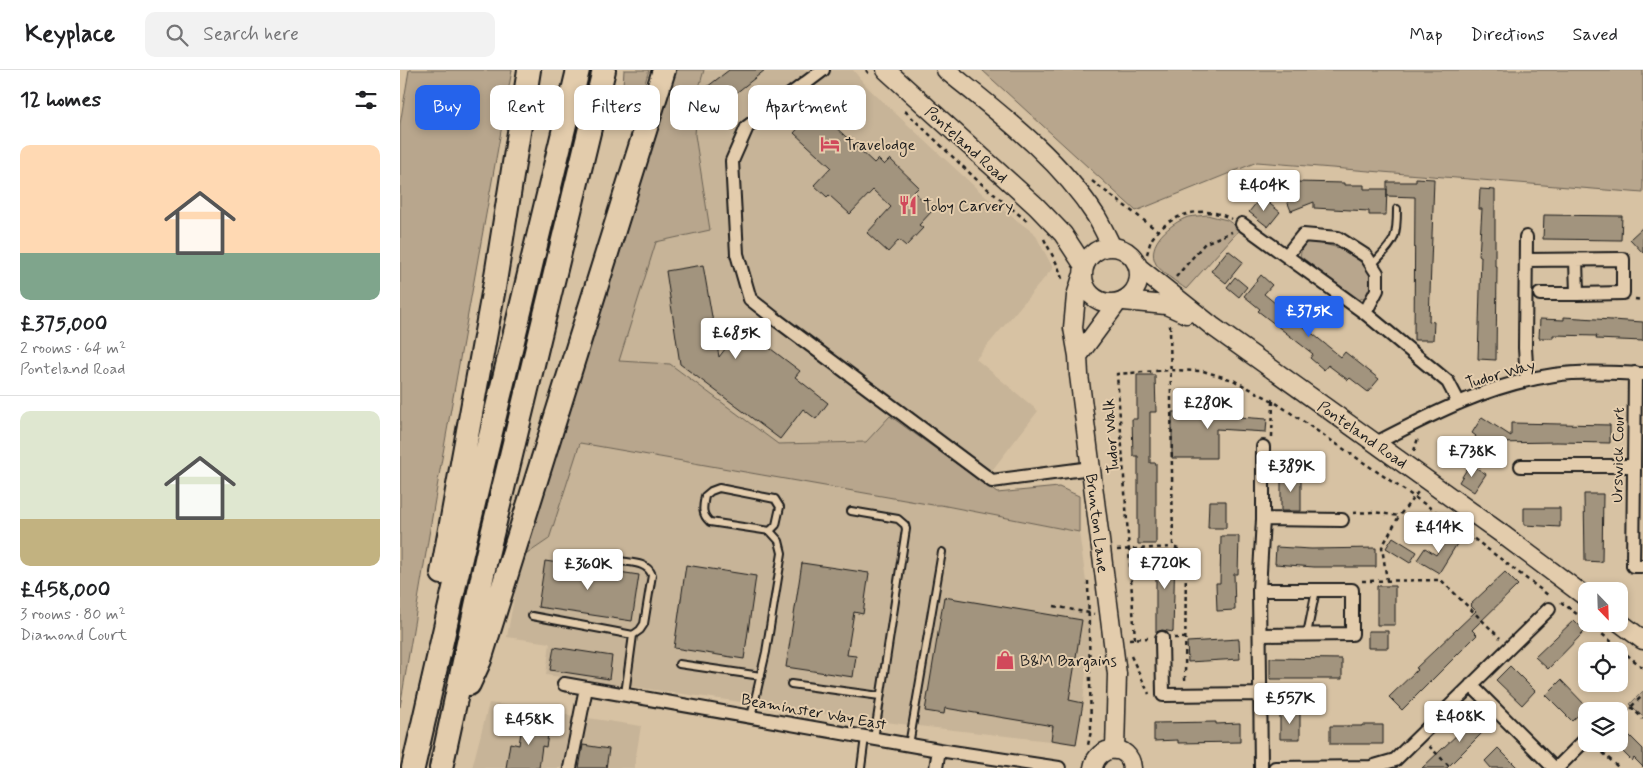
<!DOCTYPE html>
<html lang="en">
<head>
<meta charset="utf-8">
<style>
  body { margin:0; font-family:Mynerve,sans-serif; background:#f2f2f2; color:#202124; height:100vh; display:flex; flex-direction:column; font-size:19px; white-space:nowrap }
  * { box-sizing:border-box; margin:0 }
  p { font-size:16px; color:#757577 }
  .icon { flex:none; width:28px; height:28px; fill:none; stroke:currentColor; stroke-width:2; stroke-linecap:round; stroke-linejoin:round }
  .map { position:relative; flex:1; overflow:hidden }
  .side { display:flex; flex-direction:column; background:#fff; width:400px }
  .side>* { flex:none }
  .guide { position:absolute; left:15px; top:15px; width:475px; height:45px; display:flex; gap:10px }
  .needle { width:32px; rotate:157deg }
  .controls { position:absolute; left:1178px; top:512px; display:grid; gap:10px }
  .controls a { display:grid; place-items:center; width:50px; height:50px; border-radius:10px; background:#fff; box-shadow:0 2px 8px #0003; font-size:25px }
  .price { position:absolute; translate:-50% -42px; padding:0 11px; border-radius:5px; background:#fff; color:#222; font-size:16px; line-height:32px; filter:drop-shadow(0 1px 2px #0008) }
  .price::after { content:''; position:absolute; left:50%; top:30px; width:15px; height:11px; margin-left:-8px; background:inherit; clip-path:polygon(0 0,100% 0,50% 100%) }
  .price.selected { background:#2563eb; color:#fff }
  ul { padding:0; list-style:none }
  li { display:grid; align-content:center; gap:10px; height:265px; padding:0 20px }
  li+li { border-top:1px solid #e0e0e0 }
  li span { display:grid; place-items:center; height:155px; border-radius:10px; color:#555 }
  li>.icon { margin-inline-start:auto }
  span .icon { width:90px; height:90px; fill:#fffc; stroke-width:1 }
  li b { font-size:21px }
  h2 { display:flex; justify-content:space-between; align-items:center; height:60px; padding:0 20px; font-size:21px }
  .pill { padding:0 18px; border-radius:10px; background:#fff; box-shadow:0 2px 8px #0003; font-size:18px; line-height:45px }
  .pill.selected { background:#2563eb; color:#fff }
  header { display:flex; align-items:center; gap:30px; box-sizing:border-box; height:70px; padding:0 25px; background:#fff; border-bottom:1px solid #e0e0e0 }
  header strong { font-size:24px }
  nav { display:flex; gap:28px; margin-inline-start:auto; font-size:18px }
  .search { width:350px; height:45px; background:#f2f2f2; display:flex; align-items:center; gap:12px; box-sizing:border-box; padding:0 18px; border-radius:10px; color:#757577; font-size:19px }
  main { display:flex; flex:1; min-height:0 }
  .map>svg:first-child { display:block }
  .built { fill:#c7b498 }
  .green { fill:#b8a68d; stroke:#6a6154 }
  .building { fill:#a2947e; stroke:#1c1c1c }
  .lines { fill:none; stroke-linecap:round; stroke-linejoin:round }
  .lane-casing { stroke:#1c1c1c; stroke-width:10 }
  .street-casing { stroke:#1c1c1c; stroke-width:16 }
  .secondary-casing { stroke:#1c1c1c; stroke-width:21 }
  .highway-casing { stroke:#1c1c1c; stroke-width:26 }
  .path { stroke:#1c1c1c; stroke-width:2.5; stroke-dasharray:4 4; stroke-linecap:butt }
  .lane { stroke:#e3ccac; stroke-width:6 }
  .street { stroke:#e3ccac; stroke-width:12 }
  .secondary { stroke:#e3ccac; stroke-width:18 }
  .highway { stroke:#e3ccac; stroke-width:22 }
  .labels { text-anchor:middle; stroke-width:4; stroke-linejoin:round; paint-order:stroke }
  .poi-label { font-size:16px; fill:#1c1c1c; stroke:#e3ccac; text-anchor:start }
  .street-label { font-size:16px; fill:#1c1c1c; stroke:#e3ccac }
</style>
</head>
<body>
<header>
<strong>Keyplace</strong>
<div class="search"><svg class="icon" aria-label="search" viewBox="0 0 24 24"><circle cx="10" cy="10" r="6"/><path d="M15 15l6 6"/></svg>Search here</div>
<nav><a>Map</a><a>Directions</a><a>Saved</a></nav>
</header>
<main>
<section class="side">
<h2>12 homes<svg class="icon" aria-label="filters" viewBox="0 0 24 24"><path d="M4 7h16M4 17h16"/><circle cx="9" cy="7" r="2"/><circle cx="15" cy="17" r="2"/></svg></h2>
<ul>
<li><span style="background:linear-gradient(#ffd9b3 70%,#7fa58c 0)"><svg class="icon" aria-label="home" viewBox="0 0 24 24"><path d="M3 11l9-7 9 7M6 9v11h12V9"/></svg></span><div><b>£375,000</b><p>2 rooms · 64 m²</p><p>Ponteland Road</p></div></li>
<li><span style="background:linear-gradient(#dfe7d0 70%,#c2b280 0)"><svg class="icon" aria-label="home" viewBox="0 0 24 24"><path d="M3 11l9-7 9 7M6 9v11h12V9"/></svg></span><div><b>£458,000</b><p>3 rooms · 80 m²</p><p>Diamond Court</p></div></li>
</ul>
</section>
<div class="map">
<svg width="1243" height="698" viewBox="0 0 1243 698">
  <rect width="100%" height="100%" fill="#d7c2a3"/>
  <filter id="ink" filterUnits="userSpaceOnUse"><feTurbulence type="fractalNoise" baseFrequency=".02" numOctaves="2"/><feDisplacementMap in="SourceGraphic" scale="10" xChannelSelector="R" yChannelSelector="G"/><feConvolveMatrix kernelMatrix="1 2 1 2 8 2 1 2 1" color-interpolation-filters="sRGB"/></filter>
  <g filter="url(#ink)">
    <!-- built -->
    <path class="built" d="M304,0h149l15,18 118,109 49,37 18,34 -77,91 62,52 -55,71 -93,-66 -24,26 -88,2 -108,-80 -51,-3 37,-119 54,-12 -15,-95 3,-44z
      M180,373l353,62h8l138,27 12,85 -8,86 -7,41 -175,-20 -355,-49 4,-32 -43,-6 14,-79 28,-19z
      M89,633l152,23 -7,42h-162z"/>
    <!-- green -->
    <path class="green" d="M9,0h103l-71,394 -41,243v-583z
      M224,0h25l-10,32 -8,3 -9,-3z
      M275,0h29l-6,21 -3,44 15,95 -54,12 -37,119 51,3 108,80 88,-2 24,-26 107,77 62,-6 20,9v36l-138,-27h-8l-353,-62 -31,96 -28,19z
      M582,0h661v123l-386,-31 -121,49z
      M807,145l20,5 13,9 -54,60c-8,-6 -25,-17 -30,-25 -11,-20 15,-41 32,-47 5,-1 13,-1 19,-2z
      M908,170l31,8 19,12 14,11 2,7 -4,16 -11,6 -59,-44 3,-12z
      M1243,621v26l-13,-13z"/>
    <!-- building -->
    <path class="building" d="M329,0h36l-44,35 -14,-18z
      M416,39l58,54 4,-4 6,6 6,-6 29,28 -5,5 19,18 -14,15 4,3 -17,18 -7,-6 -11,12 -21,-19 24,-26 -18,-17 -23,24 -21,-19 -2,2 -13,-12 17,-18 -37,-34z
      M1016,108l18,1 -5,142 5,1 -1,18h-19l1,-143 -28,-1v-14h29z
      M897,112l47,1v2h20v4h23l-1,26h-17v-4l-55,-3v-6l-23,9 -9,-23z
      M1080,119l15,1v76h2l-1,94 -18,-1 3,-103h-2l3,-47h-3z
      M861,127l19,15 -12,15 -19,-15z
      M1144,145l78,1 -1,24 -78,-1z
      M1243,157v26l-13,-14z
      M828,180l15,12 -17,21 -15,-12z
      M303,195l16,92 23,-30 58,44 -5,6 33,26 -12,16 -13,-10 -23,30 -100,-75 -14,-93z
      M861,205l11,10 -8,9 77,63 4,-5 34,27 -11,13 -18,-14 -2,2 -20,-15 -4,5 -14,-12 3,-4 -55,-43 2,-2 -16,-13z
      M835,207l12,10 -8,10 -12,-10z
      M1164,247l79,5v19l-47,-2 1,-3 -44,-1v3h-14l1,-19 24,1z
      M737,305h18l1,37h-6v51h6v81h-18v-88h-5l-1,-37h5z
      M828,330l12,1 -1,16 28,2 -1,13 -50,-3v29h-44v-46h55z
      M1082,347l29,19v-13l99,2v18l-53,-1 -61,1 -16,24 -17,-11 13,-20 -4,-3z
      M1070,394l16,10 -12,18 -15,-10z
      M901,404v37h-20v-36z
      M1184,424h19l-1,68 -17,-1z
      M809,431h17v27h-18z
      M1124,438h36v19l-36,-2z
      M1050,463l10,6 -21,34 -22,-13 8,-12 11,7z
      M821,466h18l-1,38h-4l1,36 -18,1 -1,-28h4z
      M993,467l24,15 -7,11 -24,-15z
      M876,477l35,2 65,-1v19h-62l-39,-3z
      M756,481h19l-2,81 -11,-2 -6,2z
      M145,491l94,14 -7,46 -94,-14z
      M402,493l67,10 -6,41 -9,-2 -7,43 9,1 -3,21 -67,-10z
      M286,495l70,11 -12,83 -70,-11z
      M1105,502l13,13 -46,45 5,5 -75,75 -13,-13 29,-28 -2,-1 60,-57 -6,-6z
      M977,516h18v39h-18z
      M544,527l138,23 -13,80 14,3 -7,41 -25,-4 2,-14 -108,-18 -1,6 -19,-3z
      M1174,550l11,11 -37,38 -13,-12z
      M968,561h20v17h-20z
      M839,569l1,20 -52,3 -1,-20z
      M154,577l58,9 -3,23 -59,-9z
      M870,588l72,1v20h-72z
      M1110,596l25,25 -13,14 -26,-25z
      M1161,610l26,27 -15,14 -26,-26z
      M880,641h20v28h-20z
      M1081,642l11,11 -45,45h-25z
      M123,649l27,4 -4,24 -4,-1 -3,22h-33l4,-25 9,2z
      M816,652v2l24,-1v19l-62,1v-3l-24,1v-18z
      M962,655h21v19h-53v-18h32z
      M1219,655l24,24v18l-9,-9 -2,3 -13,-13z
      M183,675l26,4 -3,19h-27z
      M1098,678l20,20h-27l-6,-7z"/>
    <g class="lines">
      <!-- lane casing -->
      <g class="lane-casing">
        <path id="lane" d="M972,195c22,-24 25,-23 25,-56
          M451,441l47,8 7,6 1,4 -32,210
          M220,491c12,2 27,1 32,14l-8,49 -4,6 -7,5
          M132,546l101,19 -8,59
          M907,564l9,-44
          M279,594l82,12
          M391,614l89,12
          M351,647l15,-65 16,-99 -3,-12 -9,-10 6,-6 4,-18 -5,-8 -56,-11 -8,3 -6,5c-2,11 -4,18 5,26l60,9
          M509,675l33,-193
          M461,698l4,-31"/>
      </g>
      <!-- street casing -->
      <g class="street-casing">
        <path id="street" d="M423,0l-76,57 -15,34 5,93 13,45 24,19 218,163 99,-13
          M842,154l123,89 83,69 11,21
          M1126,167l-1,111 2,32
          M887,185l16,-20 35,3 28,18 11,17v17l-12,23
          M1126,190l97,-1v34l-46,1 -1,-34
          M1140,224h37
          M1235,303l-2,193h10
          M976,373c56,-29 114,-59 178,-68 29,-4 60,-2 89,-1
          M1121,396h113
          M863,449l79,1
          M859,520h93v44l-92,1
          M762,568l1,57 97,-1
          M164,614l375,66 120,18
          M1071,615l83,83
          M170,698l16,-80
          M536,698l3,-18
          M861,698l-2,-178 4,-71v-72
          M875,698l96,-1 24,-7 154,-151
          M1157,698l29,-29"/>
      </g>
      <!-- secondary casing -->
      <g class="secondary-casing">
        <path id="secondary" d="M486,0l150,136 27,28 21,32
          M546,0c54,44 112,87 150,146 6,10 11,21 16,31
          M683 205a28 28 0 1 1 56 0a28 28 0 1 1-56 0Z
          M738,197l74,59 290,208 84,63
          M682,207l-6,19 -3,32 5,28 1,19 38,299 -2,76
          M724,231l42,4 20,9
          M678,286l39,-53
          M1219,552l24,18
          M693,698c4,-24 37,-25 39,0"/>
      </g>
      <!-- highway casing -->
      <g class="highway-casing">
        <path id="highway" d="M42,503l52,-285 35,-218
          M69,614l11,-24 184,-590
          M13,698l50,-219 115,-479
          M41,698l46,-213 117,-485"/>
      </g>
      <!-- path -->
      <path class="path" d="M466,0l4,5
        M505,41l73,70 49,40
        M692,111l66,50
        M644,169l14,27 5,16
        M747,184c2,-6 3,-14 7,-18 19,-24 51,-31 78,-17
        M776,207l29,-34 27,-11
        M1235,229l8,1
        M770,255l3,222 13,5 -1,131
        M872,367l1,-36
        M1014,381l4,-13
        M953,443l21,-1 25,4
        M717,480l56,-3
        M688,511l3,150 -3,14
        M962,511l79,-1 59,58
        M987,511l-5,-34 17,-31 19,-24
        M1161,532l25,19
        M654,536l40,8
        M1190,554l53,44
        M774,568h11
        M729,569l19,-1
        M735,569l-18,-265 53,-4 33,1 30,9 40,21 187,127 88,67
        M731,586l18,38
        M1231,637l12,12
        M1219,643l5,1 19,-19
        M1029,676l22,22
        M1197,677l22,21"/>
      <!-- lane -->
      <use href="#lane" class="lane"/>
      <!-- street -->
      <use href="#street" class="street"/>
      <!-- secondary -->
      <use href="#secondary" class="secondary"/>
      <!-- highway -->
      <use href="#highway" class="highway"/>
    </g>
  </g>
  <!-- icons -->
  <defs>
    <g id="hotel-bare" transform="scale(1.5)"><path d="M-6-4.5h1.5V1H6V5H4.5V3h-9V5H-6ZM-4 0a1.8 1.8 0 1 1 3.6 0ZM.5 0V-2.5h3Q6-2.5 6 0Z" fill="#d1495b" stroke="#e3ccac" stroke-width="2.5" paint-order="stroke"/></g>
    <g id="restaurant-bare" transform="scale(1.5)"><path d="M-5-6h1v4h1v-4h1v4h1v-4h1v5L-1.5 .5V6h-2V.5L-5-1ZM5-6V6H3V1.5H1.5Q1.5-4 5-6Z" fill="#d1495b" stroke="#e3ccac" stroke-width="2.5" paint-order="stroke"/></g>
    <g id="shop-bare" transform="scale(1.5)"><path d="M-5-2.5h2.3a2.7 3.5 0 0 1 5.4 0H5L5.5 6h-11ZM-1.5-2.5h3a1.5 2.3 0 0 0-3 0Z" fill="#d1495b" stroke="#e3ccac" stroke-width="2.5" paint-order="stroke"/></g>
  </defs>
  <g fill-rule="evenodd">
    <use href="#hotel-bare" x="430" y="74"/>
    <use href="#restaurant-bare" x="508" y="135"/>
    <use href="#shop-bare" x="605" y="590"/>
  </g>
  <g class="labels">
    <!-- poi labels -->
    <g class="poi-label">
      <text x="445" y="80">Travelodge</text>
      <text x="523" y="141">Toby Carvery</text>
      <text x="620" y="596">B&amp;M Bargains</text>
    </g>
    <!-- street labels -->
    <g class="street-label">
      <text transform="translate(567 74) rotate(42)" y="6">Ponteland Road</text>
      <text transform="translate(1100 303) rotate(-16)" y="6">Tudor Way</text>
      <text transform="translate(963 364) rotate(35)" y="6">Ponteland Road</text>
      <text transform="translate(710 366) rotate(-94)" y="6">Tudor Walk</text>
      <text transform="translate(1217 385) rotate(-89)" y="6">Urswick Court</text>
      <text transform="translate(698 453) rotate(83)" y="6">Brunton Lane</text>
      <text transform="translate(414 641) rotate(10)" y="6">Beaminster Way East</text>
    </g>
  </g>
</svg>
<div class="controls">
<a><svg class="needle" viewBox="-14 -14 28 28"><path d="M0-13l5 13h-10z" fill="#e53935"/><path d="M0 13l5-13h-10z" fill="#757577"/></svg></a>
<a><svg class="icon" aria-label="locate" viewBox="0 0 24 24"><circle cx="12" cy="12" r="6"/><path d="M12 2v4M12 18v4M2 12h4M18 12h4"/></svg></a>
<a><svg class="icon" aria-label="layers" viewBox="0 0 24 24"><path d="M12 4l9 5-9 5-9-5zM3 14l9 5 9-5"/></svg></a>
</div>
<b class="price" style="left:864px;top:142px">£404K</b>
<b class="price selected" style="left:909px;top:268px">£375K</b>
<b class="price" style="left:336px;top:290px">£685K</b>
<b class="price" style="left:808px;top:360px">£280K</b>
<b class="price" style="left:1072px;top:408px">£738K</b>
<b class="price" style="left:891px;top:423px">£389K</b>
<b class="price" style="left:1039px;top:484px">£414K</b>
<b class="price" style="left:765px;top:520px">£720K</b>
<b class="price" style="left:188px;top:521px">£360K</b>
<b class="price" style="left:890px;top:655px">£557K</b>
<b class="price" style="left:1060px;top:673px">£408K</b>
<b class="price" style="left:129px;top:676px">£458K</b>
<div class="guide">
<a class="pill selected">Buy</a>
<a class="pill">Rent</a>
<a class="pill">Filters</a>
<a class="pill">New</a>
<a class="pill">Apartment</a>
</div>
</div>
</main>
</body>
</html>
